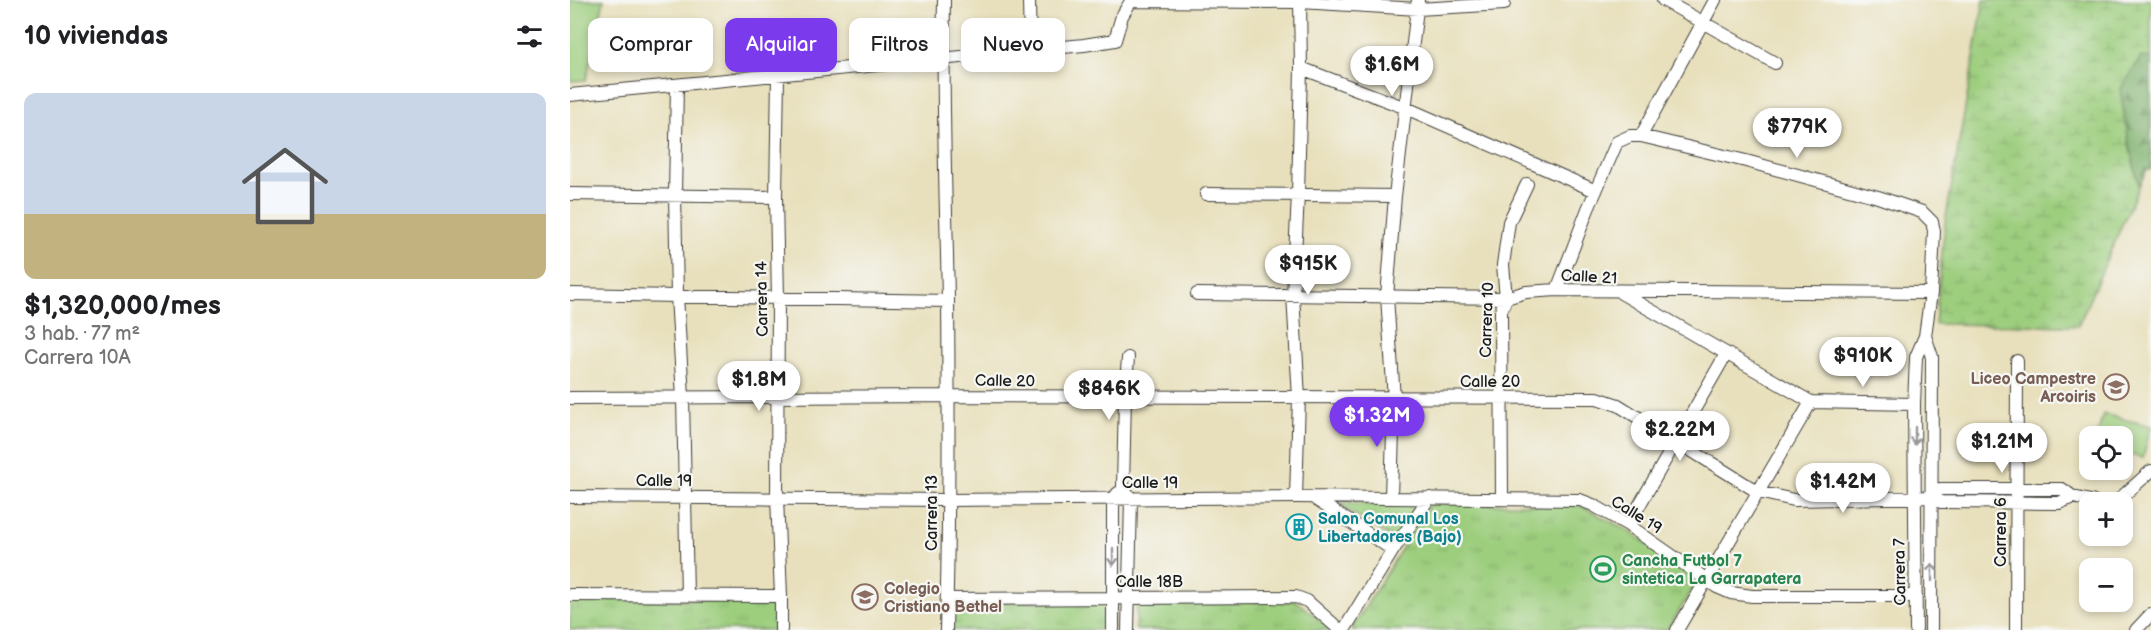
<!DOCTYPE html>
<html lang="es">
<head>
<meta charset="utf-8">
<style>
  body { margin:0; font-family:"Balsamiq Sans",sans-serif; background:#f6f6f6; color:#202124; height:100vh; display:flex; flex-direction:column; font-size:22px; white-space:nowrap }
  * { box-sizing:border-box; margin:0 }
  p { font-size:20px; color:#757577 }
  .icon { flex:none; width:33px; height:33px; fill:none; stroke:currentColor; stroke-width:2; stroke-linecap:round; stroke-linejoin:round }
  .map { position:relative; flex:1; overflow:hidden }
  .sheet { display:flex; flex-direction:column; background:#fff; width:570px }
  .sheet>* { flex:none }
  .guide { position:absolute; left:18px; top:18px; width:570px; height:54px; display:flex; gap:12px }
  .tools { position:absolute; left:1509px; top:426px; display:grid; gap:12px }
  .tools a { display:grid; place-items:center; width:54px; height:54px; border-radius:12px; background:#fff; box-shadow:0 3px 9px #0003; font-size:30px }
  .price { position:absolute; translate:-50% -51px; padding:0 14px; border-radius:21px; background:#fff; color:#222; font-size:20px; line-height:39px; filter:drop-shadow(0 2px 3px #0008) }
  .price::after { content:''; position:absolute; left:50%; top:36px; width:18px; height:14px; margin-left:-9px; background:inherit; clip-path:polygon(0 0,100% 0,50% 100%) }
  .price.current { background:#7c3aed; color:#fff }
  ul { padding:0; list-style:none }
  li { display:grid; align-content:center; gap:12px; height:318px; padding:0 24px }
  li+li { border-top:2px solid #e0e0e0 }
  li span { display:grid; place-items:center; height:186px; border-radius:12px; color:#555 }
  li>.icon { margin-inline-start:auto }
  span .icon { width:108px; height:108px; fill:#fffc; stroke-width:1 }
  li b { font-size:26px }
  h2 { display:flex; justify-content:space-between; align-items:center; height:72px; padding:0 24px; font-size:26px }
  .tag { padding:0 21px; border-radius:12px; background:#fff; box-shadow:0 3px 9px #0003; font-size:21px; line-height:54px }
  .tag.current { background:#7c3aed; color:#fff }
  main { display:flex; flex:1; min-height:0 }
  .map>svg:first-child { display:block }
  .grass { fill:#9dce7e; stroke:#5c754d; stroke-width:1.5 }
  .forest { fill:url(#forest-firs); stroke:#4d6644; stroke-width:1.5 }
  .wetland { fill:url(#wetland-marsh); stroke:#5c754d; stroke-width:1.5 }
  .park { fill:url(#park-tufts); stroke:#5c754d; stroke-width:1.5 }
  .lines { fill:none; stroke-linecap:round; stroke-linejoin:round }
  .minor-casing { stroke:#3b3934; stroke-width:14 }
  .minor { stroke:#fff; stroke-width:12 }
  .oneway { stroke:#999 }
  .labels { text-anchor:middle; stroke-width:4.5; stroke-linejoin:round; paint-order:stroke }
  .street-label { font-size:16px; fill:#1c1c1c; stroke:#f6f6f2 }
  .education-label { font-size:16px; font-weight:bold; fill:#785e54; stroke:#f6f6f2; text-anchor:end }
  .culture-label { font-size:16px; font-weight:bold; fill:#0d838f; stroke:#f6f6f2; text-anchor:start }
  .leisure-label { font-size:16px; font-weight:bold; fill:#27864d; stroke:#f6f6f2; text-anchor:start }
</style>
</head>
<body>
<main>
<section class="sheet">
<h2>10 viviendas<svg class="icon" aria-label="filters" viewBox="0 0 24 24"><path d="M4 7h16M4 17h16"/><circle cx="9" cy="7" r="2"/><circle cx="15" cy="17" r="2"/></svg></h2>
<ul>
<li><span style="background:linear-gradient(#c9d6e8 65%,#c2b280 0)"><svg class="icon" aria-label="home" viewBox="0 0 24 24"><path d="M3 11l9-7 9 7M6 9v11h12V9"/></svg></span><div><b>$1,320,000/mes</b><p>3 hab. · 77 m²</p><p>Carrera 10A</p></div></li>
</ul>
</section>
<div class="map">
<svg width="1581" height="630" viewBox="0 0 1581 630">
  <defs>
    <pattern id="forest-firs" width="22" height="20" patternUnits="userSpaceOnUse" patternTransform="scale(1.5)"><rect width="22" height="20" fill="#7eb16d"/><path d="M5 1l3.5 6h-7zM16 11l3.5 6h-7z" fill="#668f59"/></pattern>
    <pattern id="wetland-marsh" width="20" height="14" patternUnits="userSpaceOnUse" patternTransform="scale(1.5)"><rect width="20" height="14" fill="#9dce7e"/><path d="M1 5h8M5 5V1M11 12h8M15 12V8" fill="none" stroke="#87b06c"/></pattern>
    <pattern id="park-tufts" width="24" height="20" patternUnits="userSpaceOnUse" patternTransform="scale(1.5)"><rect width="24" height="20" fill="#9dce7e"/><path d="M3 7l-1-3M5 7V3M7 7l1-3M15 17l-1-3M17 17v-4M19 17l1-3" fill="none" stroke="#87b06c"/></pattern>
  </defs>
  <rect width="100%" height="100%" fill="#f6f6f2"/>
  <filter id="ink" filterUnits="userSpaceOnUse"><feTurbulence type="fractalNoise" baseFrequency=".0167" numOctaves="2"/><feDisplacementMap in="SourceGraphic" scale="12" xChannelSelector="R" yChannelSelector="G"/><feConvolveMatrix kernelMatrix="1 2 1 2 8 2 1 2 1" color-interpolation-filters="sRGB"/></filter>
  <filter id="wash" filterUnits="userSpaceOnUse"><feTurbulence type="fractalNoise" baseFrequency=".008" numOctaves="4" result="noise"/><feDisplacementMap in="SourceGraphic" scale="24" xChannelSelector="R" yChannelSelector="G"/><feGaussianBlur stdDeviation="1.35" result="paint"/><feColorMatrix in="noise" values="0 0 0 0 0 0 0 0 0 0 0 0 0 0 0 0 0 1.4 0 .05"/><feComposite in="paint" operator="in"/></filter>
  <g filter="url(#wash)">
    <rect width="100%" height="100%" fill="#e8e0bc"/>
    <!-- grass -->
    <path class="grass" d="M0,0h34l-18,80 -16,1z
      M1533,414l48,12 -8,32 -20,-5 -1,-17h-25z"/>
    <!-- forest -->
    <path class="forest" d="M1571,56l10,2v112l-4,-1 -8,17 -9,-37 -10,-59z"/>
    <!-- wetland -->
    <path class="wetland" d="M1414,0h167v58l-10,-1 -21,33 10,59 9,37 -61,140 -143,-2 10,-101z"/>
    <!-- park -->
    <path class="park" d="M766,503h83l-23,38z
      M860,503l149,2 48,25 73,48 -33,52h-316z
      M0,599l207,2v29h-207z
      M541,601v29h-160l1,-27z
      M726,601l37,29h-197l1,-27z"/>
  </g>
  <g filter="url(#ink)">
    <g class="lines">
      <!-- minor casing -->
      <g class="minor-casing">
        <path id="minor" d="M374,0c-2,100 2,199 4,299 1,110 1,221 -2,331
          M459,0l1,50
          M1093,0l112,63
          M731,68l105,40 190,83
          M208,75l-2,122 2,101 -1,199 4,99v34
          M107,85l-2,110 2,101 6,101 4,199
          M0,95l514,-50 31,-5 7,-24 9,-15 169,1 118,7 86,-5
          M1071,136l74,-136
          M0,194l206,3
          M636,194l189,2
          M987,290l31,-81 29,-67 13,-6h11l105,25 132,36 44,15 10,10 2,9 -3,62 -6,43 -9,21 -2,47 2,226
          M1051,293l190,109 103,2
          M0,294l378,7
          M627,294l309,4 20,-6 31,-2 374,3
          M1355,336l7,21 -1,273
          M0,398l377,-2 650,2 21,7 140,87 36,8 138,-3 9,5 118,1 14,-6
          M0,497l378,3 348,-3 284,3 13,5 35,20 89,62 14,6 21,3h164
          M726,497l3,-99 -6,-103 5,-100 3,-127 -1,-68
          M821,497l3,-98 -7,-102 8,-101 23,-196
          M1362,497l8,-8h122l11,8 22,5
          M745,499l78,51
          M932,499l-1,-188 5,-13 -3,-33 6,-43 18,-38
          M1546,502l35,-31
          M1058,525l98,-171
          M0,595l211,1
          M377,599l349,-2 11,4 33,29
          M543,630v-131l5,-6
          M558,630l3,-131 -8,-12 2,-90 3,-39
          M774,630l49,-80 36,-52
          M1107,630l134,-228
          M1446,630l1,-269
          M1566,630l15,-16"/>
      </g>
      <!-- minor -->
      <use href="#minor" class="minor"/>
    </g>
    <!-- one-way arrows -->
    <defs><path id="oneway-shaft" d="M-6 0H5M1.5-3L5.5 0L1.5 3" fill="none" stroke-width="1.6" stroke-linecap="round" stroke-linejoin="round" transform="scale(1.5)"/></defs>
    <g class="oneway">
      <use href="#oneway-shaft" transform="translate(1345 436) rotate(90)"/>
      <use href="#oneway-shaft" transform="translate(543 557) rotate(90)"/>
      <use href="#oneway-shaft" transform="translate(1362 572) rotate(-90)"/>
    </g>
  </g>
  <!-- icons -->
  <defs>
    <g id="school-ring" transform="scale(1.35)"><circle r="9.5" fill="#f6f6f2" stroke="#8d6e63" stroke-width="1.5"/><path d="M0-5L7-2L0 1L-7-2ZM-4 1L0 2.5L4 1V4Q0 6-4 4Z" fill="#8d6e63"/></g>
    <g id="building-ring" transform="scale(1.35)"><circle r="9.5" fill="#f6f6f2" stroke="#0f9aa8" stroke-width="1.5"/><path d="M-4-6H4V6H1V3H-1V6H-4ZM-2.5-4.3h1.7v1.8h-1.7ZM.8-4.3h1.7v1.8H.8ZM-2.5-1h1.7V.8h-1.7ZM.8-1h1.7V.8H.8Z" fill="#0f9aa8"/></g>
    <g id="stadium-ring" transform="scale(1.35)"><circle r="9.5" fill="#f6f6f2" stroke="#2e9e5b" stroke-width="1.5"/><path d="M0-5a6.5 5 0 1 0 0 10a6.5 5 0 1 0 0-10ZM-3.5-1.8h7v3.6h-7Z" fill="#2e9e5b"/></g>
  </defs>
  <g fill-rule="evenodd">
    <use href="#school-ring" x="1546" y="387"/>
    <use href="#building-ring" x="729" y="527"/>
    <use href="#stadium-ring" x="1033" y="569"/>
    <use href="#school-ring" x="295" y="597"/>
  </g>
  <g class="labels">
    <!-- street labels -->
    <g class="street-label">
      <text transform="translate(1019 276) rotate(3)" y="6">Calle 21</text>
      <text transform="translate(191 299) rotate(-91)" y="6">Carrera 14</text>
      <text transform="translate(916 320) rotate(-88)" y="6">Carrera 10</text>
      <text transform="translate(435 380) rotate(1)" y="6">Calle 20</text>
      <text x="920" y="387">Calle 20</text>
      <text x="94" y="486">Calle 19</text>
      <text x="580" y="488">Calle 19</text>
      <text transform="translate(361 513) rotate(-90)" y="6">Carrera 13</text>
      <text transform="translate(1067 514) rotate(32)" y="6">Calle 19</text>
      <text transform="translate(1430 532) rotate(-90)" y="6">Carrera 6</text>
      <text transform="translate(1329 572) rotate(-91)" y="6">Carrera 7</text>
      <text x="579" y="587">Calle 18B</text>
    </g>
    <!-- education labels -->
    <g class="education-label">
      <text x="1526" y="384">Liceo Campestre<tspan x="1526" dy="18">Arcoiris</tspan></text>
      <text x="314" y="594" text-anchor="start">Colegio<tspan x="314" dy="18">Cristiano Bethel</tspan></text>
    </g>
    <!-- culture labels -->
    <g class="culture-label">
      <text x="748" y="524">Salon Comunal Los<tspan x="748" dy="18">Libertadores (Bajo)</tspan></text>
    </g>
    <!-- leisure labels -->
    <g class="leisure-label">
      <text x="1052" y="566">Cancha Futbol 7<tspan x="1052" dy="18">sintetica La Garrapatera</tspan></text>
    </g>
  </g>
</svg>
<div class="tools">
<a><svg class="icon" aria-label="locate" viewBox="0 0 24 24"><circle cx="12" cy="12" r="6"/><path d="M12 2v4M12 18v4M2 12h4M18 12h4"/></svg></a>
<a>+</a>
<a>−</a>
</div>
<b class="price" style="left:822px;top:97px">$1.6M</b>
<b class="price" style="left:1227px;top:159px">$779K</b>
<b class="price" style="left:738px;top:296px">$915K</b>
<b class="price" style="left:1293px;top:388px">$910K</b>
<b class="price" style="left:189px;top:412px">$1.8M</b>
<b class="price" style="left:539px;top:421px">$846K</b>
<b class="price current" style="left:807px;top:448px">$1.32M</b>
<b class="price" style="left:1110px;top:462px">$2.22M</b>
<b class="price" style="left:1432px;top:474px">$1.21M</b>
<b class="price" style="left:1273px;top:514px">$1.42M</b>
<div class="guide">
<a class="tag">Comprar</a>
<a class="tag current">Alquilar</a>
<a class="tag">Filtros</a>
<a class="tag">Nuevo</a>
</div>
</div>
</main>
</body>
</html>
